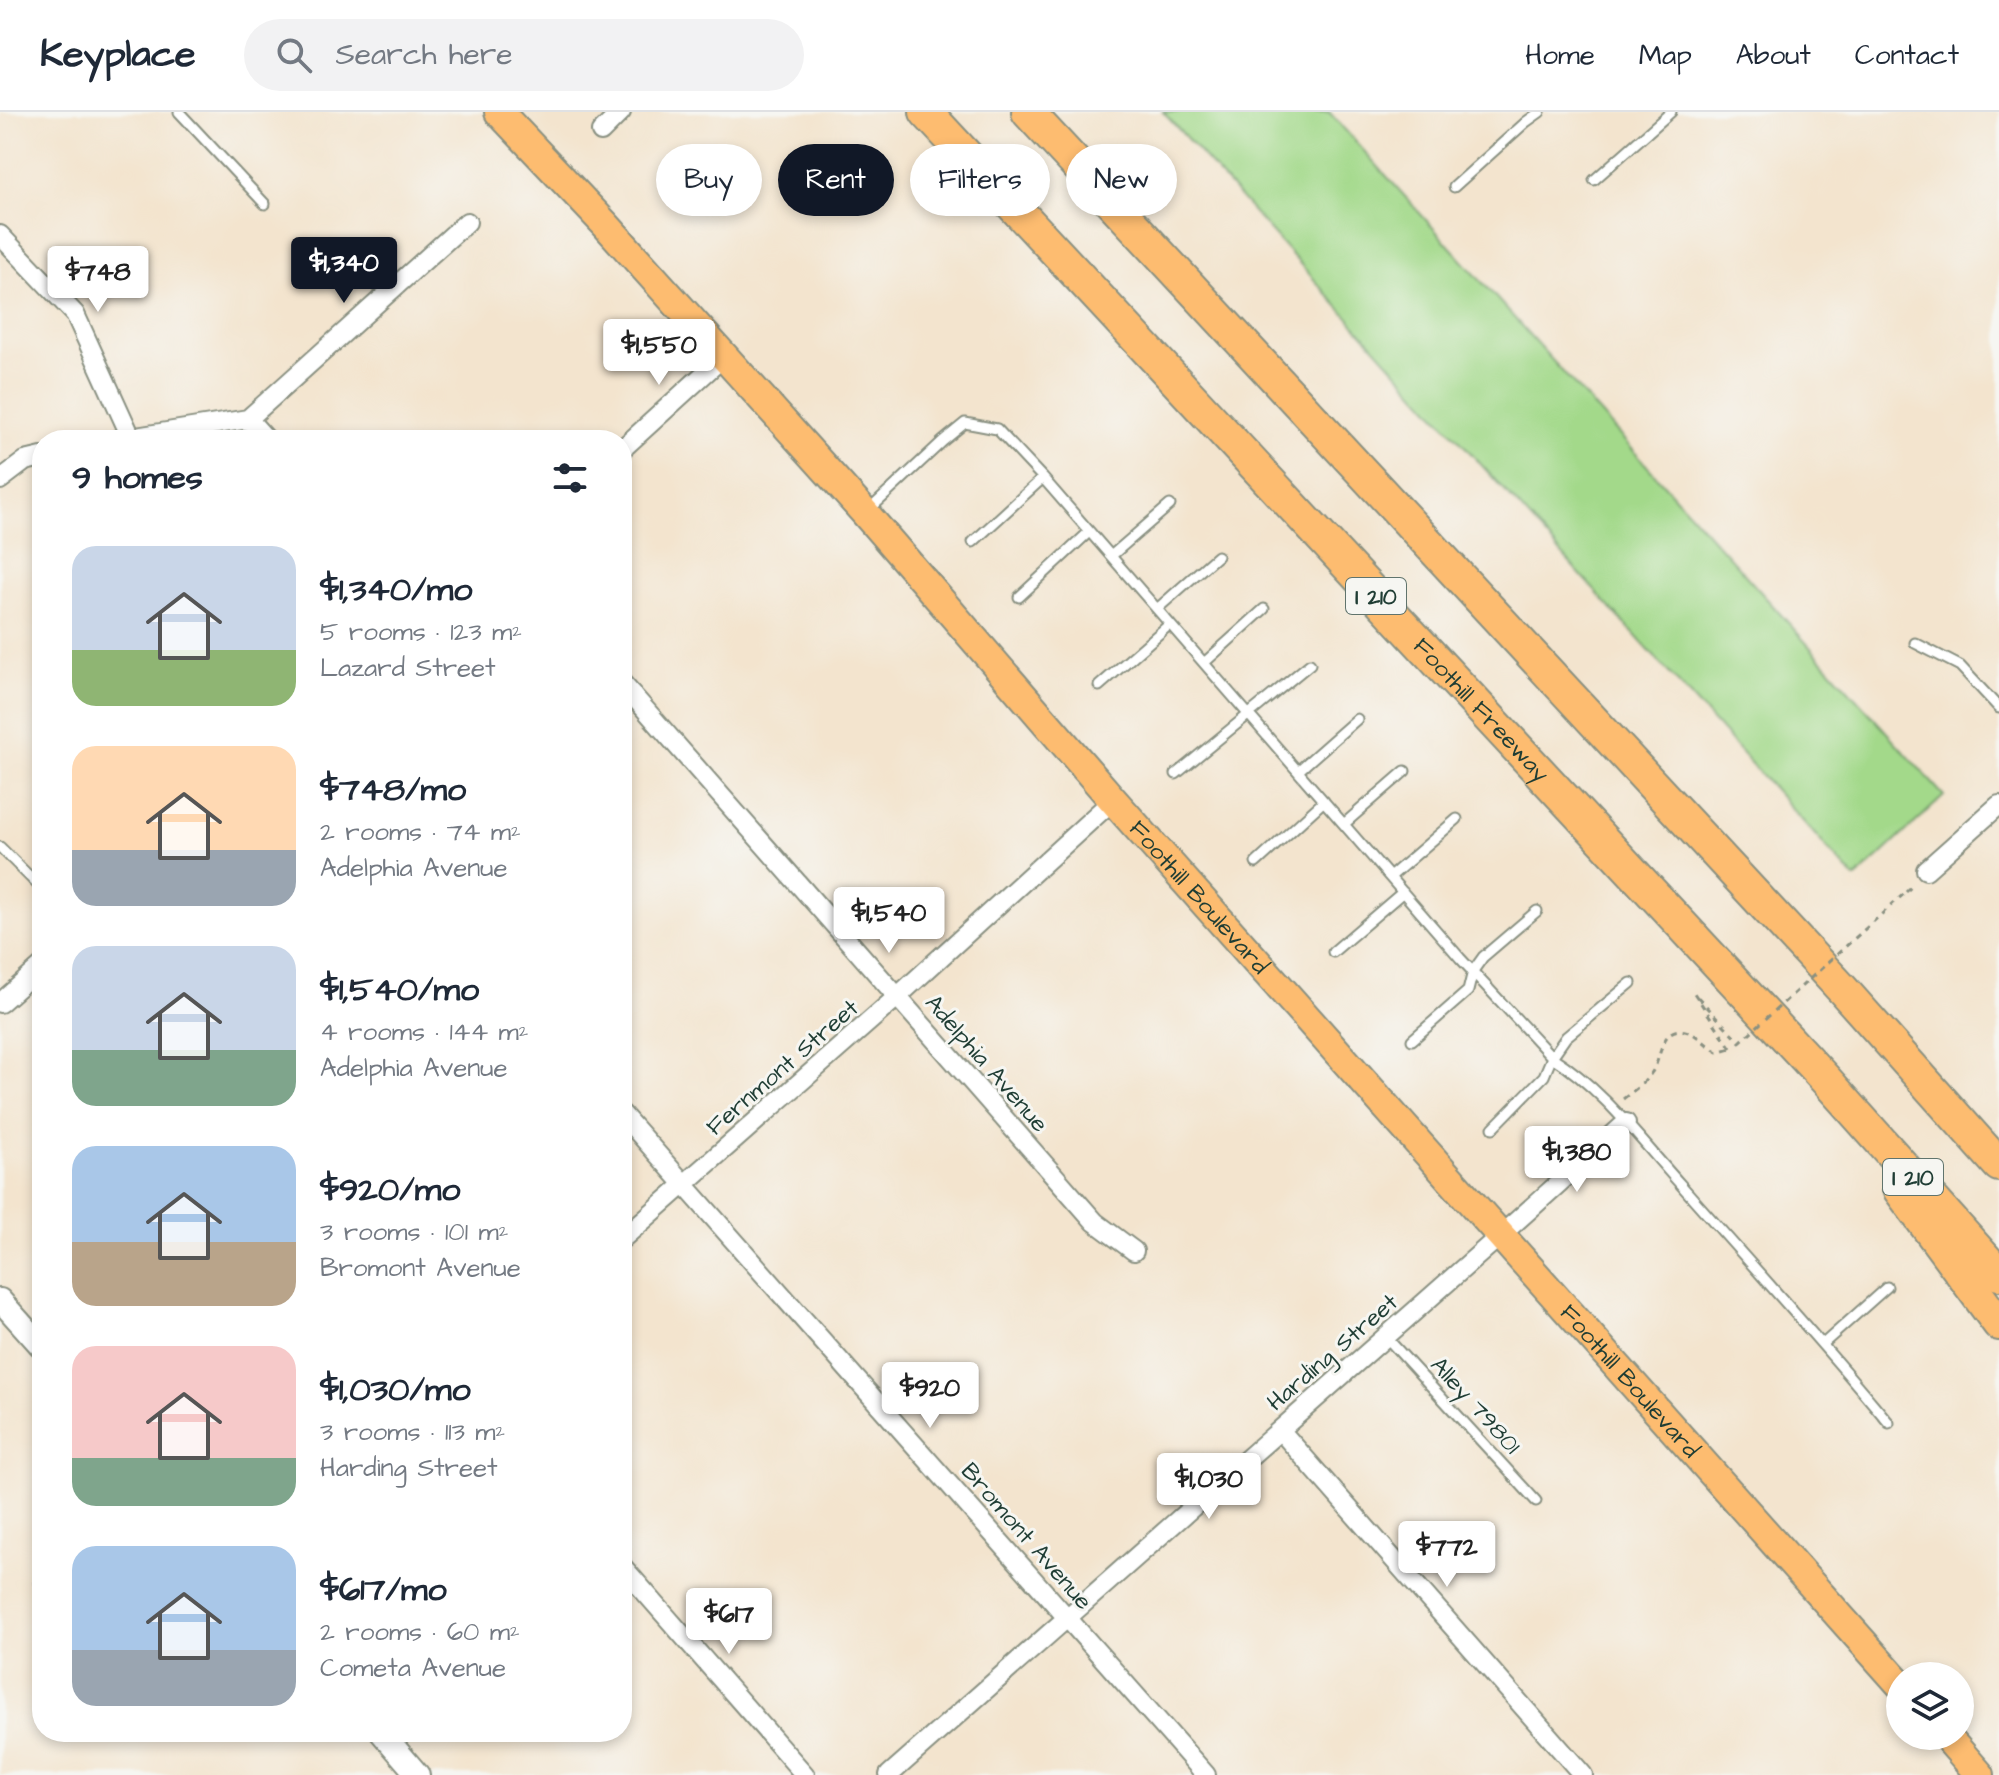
<!DOCTYPE html>
<html lang="en">
<head>
<meta charset="utf-8">
<style>
  body { margin:0; font-family:"Architects Daughter",sans-serif; background:#f2f2f3; color:#1f2937; height:100vh; display:flex; flex-direction:column; font-size:30px; white-space:nowrap }
  * { box-sizing:border-box; margin:0 }
  p { font-size:26px; color:#747a83 }
  .icon { flex:none; width:44px; height:44px; fill:none; stroke:currentColor; stroke-width:2; stroke-linecap:round; stroke-linejoin:round }
  .map { position:relative; flex:1; overflow:hidden }
  .panel { position:absolute; left:32px; top:318px; width:600px; height:1312px; display:flex; flex-direction:column; background:#fff; border-radius:32px; box-shadow:0 4px 12px #0003 }
  .panel>* { flex:none }
  .top-card { position:absolute; left:656px; top:32px; width:760px; height:72px; display:flex; gap:16px }
  .controls { position:absolute; left:1886px; top:1550px; display:grid; gap:16px }
  .controls a { display:grid; place-items:center; width:88px; height:88px; border-radius:50%; background:#fff; box-shadow:0 4px 12px #0003; font-size:40px }
  .price { position:absolute; translate:-50% -68px; padding:0 18px; border-radius:8px; background:#fff; color:#222; font-size:26px; line-height:52px; filter:drop-shadow(0 2px 4px #0008) }
  .price::after { content:''; position:absolute; left:50%; top:48px; width:24px; height:18px; margin-left:-12px; background:inherit; clip-path:polygon(0 0,100% 0,50% 100%) }
  .price.on { background:#111827; color:#fff }
  ul { padding:0; list-style:none }
  li { display:flex; align-items:center; gap:24px; height:200px; padding:0 40px }
  li span { display:grid; place-items:center; flex:none; width:224px; height:160px; border-radius:24px; color:#555 }
  li>.icon { margin-inline-start:auto }
  span .icon { width:96px; height:96px; fill:#fffc; stroke-width:1 }
  li b { font-size:34px }
  h2 { display:flex; justify-content:space-between; align-items:center; height:96px; padding:0 40px; font-size:34px }
  .pill { padding:0 28px; border-radius:36px; background:#fff; box-shadow:0 4px 12px #0003; font-size:28px; line-height:72px }
  .pill.on { background:#111827; color:#fff }
  header { display:flex; align-items:center; gap:48px; box-sizing:border-box; height:112px; padding:0 40px; background:#fff; border-bottom:2px solid #e0e1e3 }
  header strong { font-size:38px }
  nav { display:flex; gap:44px; margin-inline-start:auto; font-size:28px }
  .search { width:560px; height:72px; background:#f2f2f3; display:flex; align-items:center; gap:20px; box-sizing:border-box; padding:0 28px; border-radius:44px; color:#747a83; font-size:30px }
  .map>svg:first-child { display:block }
  .green { fill:#a3d98a; stroke:#618b5f; stroke-width:2 }
  .lines { fill:none; stroke-linecap:round; stroke-linejoin:round }
  .service-casing { stroke:#899081; stroke-width:13 }
  .minor-casing { stroke:#899081; stroke-width:22 }
  .tertiary-casing { stroke:#899081; stroke-width:26 }
  .primary-casing { stroke:#899081; stroke-width:32 }
  .motorway-casing { stroke:#899081; stroke-width:36 }
  .path { stroke:#899081; stroke-width:3; stroke-dasharray:6 6; stroke-linecap:butt }
  .service { stroke:#fff; stroke-width:9 }
  .minor { stroke:#fff; stroke-width:18 }
  .tertiary { stroke:#fff; stroke-width:22 }
  .primary { stroke:#fdbc70; stroke-width:28 }
  .motorway { stroke:#fdbc70; stroke-width:32 }
  .path-bridge { stroke:#899081; stroke-width:3; stroke-dasharray:6 6; stroke-linecap:butt }
  .labels { text-anchor:middle; stroke-width:6; stroke-linejoin:round; paint-order:stroke }
  .shield { fill:#f6f6f2; stroke:#60746d; stroke-width:2 }
  .shield-label { font-size:22px; font-weight:bold; fill:#1f3d34 }
  .street-label { font-size:24px; fill:#1f3d34; stroke:#f6f6f2 }
</style>
</head>
<body>
<header>
<strong>Keyplace</strong>
<div class="search"><svg class="icon" aria-label="search" viewBox="0 0 24 24"><circle cx="10" cy="10" r="6"/><path d="M15 15l6 6"/></svg>Search here</div>
<nav><a>Home</a><a>Map</a><a>About</a><a>Contact</a></nav>
</header>
<div class="map">
<svg width="1999" height="1663" viewBox="0 0 1999 1663">
  <rect width="100%" height="100%" fill="#f6f6f2"/>
  <filter id="ink" filterUnits="userSpaceOnUse"><feTurbulence type="fractalNoise" baseFrequency=".0125" numOctaves="2"/><feDisplacementMap in="SourceGraphic" scale="16" xChannelSelector="R" yChannelSelector="G"/><feConvolveMatrix kernelMatrix="1 2 1 2 8 2 1 2 1" color-interpolation-filters="sRGB"/></filter>
  <filter id="wash" filterUnits="userSpaceOnUse"><feTurbulence type="fractalNoise" baseFrequency=".006" numOctaves="4" result="noise"/><feDisplacementMap in="SourceGraphic" scale="32" xChannelSelector="R" yChannelSelector="G"/><feGaussianBlur stdDeviation="1.8" result="paint"/><feColorMatrix in="noise" values="0 0 0 0 0 0 0 0 0 0 0 0 0 0 0 0 0 1.4 0 .05"/><feComposite in="paint" operator="in"/></filter>
  <g filter="url(#wash)">
    <rect width="100%" height="100%" fill="#f3e4ce"/>
    <!-- green -->
    <path class="green" d="M1163,0h166l615,684 -89,83z"/>
  </g>
  <g filter="url(#ink)">
    <g class="lines">
      <!-- service casing -->
      <g class="service-casing">
        <path id="service" d="M179,0l86,92
          M1594,68l77,-68
          M1454,75l72,-65 14,-10
          M868,399l75,-70 22,-18 32,6 46,49 417,480 92,99 -8,19 -51,52
          M973,430l70,-64
          M1111,444l59,-51
          M1019,485l70,-65
          M1157,497l60,-53
          M1915,531l45,23 39,42
          M1204,551l60,-54
          M1099,574l71,-62
          M1298,659l59,-52
          M1176,662l134,-110
          M1344,712l61,-53
          M0,735l42,42
          M1256,751l68,-62
          M1390,765l67,-58
          M1333,840l70,-60
          M1631,871l-65,54 -14,20c51,32 89,84 129,128 70,79 141,157 208,238
          M1412,928l56,-49 5,-20 10,-14 54,-46
          M1386,1225l150,164
          M1823,1232l64,-57
          M40,1471h2"/>
      </g>
      <!-- minor casing -->
      <g class="minor-casing">
        <path id="minor" d="M601,20l20,-20
          M0,123l75,79 56,123
          M248,307l19,21
          M117,328l131,-21 219,-197
          M622,337l102,-93
          M0,368l25,-19 17,-4
          M622,571l473,539 39,29
          M1926,758l73,-65
          M0,891l42,-37
          M622,1002l584,661
          M622,1127l275,-242 216,-197
          M1280,1318l303,345
          M622,1454l183,209
          M889,1663l612,-540 125,-112"/>
      </g>
      <!-- tertiary casing -->
      <g class="tertiary-casing">
        <path id="tertiary" d="M0,1188l42,47
          M381,1620l37,43"/>
      </g>
      <!-- primary casing -->
      <g class="primary-casing">
        <g id="primary">
          <path id="s1" d="M499,0l106,112 260,289 248,287 787,884"/>
          <path d="M1946,1624l34,39"/>
        </g>
      </g>
      <!-- motorway casing -->
      <g class="motorway-casing">
        <g id="motorway">
          <path id="s2" d="M926,0l900,968 173,194"/>
          <path d="M1028,0l815,878 156,175"/>
          <path d="M1899,1077l100,135"/>
        </g>
      </g>
      <!-- path -->
      <path class="path" d="M1906,780l7,-7
        M1623,987c10,-8 22,-16 29,-27 10,-13 8,-47 33,-41 13,3 21,15 33,21l13,-4"/>
      <!-- service -->
      <use href="#service" class="service"/>
      <!-- minor -->
      <use href="#minor" class="minor"/>
      <!-- tertiary -->
      <use href="#tertiary" class="tertiary"/>
      <!-- primary -->
      <use href="#primary" class="primary"/>
      <!-- motorway -->
      <use href="#motorway" class="motorway"/>
      <!-- path-bridge -->
      <path class="path-bridge" d="M1731,936l-37,-55 46,49 166,-150"/>
    </g>
  </g>
  <g class="labels">
    <!-- shield labels -->
    <g class="shield">
      <rect x="1346" y="466" width="60" height="36" rx="6"/>
      <rect x="1883" y="1047" width="60" height="36" rx="6"/>
    </g>
    <g class="shield-label">
      <text x="1376" y="492">I 210</text>
      <text x="1913" y="1073">I 210</text>
    </g>
    <!-- street labels -->
    <g class="street-label">
      <text dy="8" stroke="none"><textPath href="#s2" startOffset="816">Foothill Freeway</textPath></text>
      <text dy="8" stroke="none"><textPath href="#s1" startOffset="1052">Foothill Boulevard</textPath></text>
      <text transform="translate(987 951) rotate(49)" y="8">Adelphia Avenue</text>
      <text transform="translate(782 955) rotate(-41)" y="8">Fernmont Street</text>
      <text transform="translate(1332 1240) rotate(-41)" y="8">Harding Street</text>
      <text dy="8" stroke="none"><textPath href="#s1" startOffset="1700">Foothill Boulevard</textPath></text>
      <text transform="translate(1476 1293) rotate(48)" y="8">Alley 79801</text>
      <text transform="translate(1027 1424) rotate(49)" y="8">Bromont Avenue</text>
    </g>
  </g>
</svg>
<div class="controls">
<a><svg class="icon" aria-label="layers" viewBox="0 0 24 24"><path d="M12 4l9 5-9 5-9-5zM3 14l9 5 9-5"/></svg></a>
</div>
<b class="price on" style="left:344px;top:193px">$1,340</b>
<b class="price" style="left:98px;top:202px">$748</b>
<b class="price" style="left:659px;top:275px">$1,550</b>
<b class="price" style="left:889px;top:843px">$1,540</b>
<b class="price" style="left:1577px;top:1082px">$1,380</b>
<b class="price" style="left:930px;top:1318px">$920</b>
<b class="price" style="left:1209px;top:1409px">$1,030</b>
<b class="price" style="left:1447px;top:1477px">$772</b>
<b class="price" style="left:729px;top:1544px">$617</b>
<div class="top-card">
<a class="pill">Buy</a>
<a class="pill on">Rent</a>
<a class="pill">Filters</a>
<a class="pill">New</a>
</div>
<section class="panel">
<h2>9 homes<svg class="icon" aria-label="filters" viewBox="0 0 24 24"><path d="M4 7h16M4 17h16"/><circle cx="9" cy="7" r="2"/><circle cx="15" cy="17" r="2"/></svg></h2>
<ul>
<li><span style="background:linear-gradient(#c9d6e8 65%,#8fb573 0)"><svg class="icon" aria-label="home" viewBox="0 0 24 24"><path d="M3 11l9-7 9 7M6 9v11h12V9"/></svg></span><div><b>$1,340/mo</b><p>5 rooms · 123 m²</p><p>Lazard Street</p></div></li>
<li><span style="background:linear-gradient(#ffd9b3 65%,#9aa5b1 0)"><svg class="icon" aria-label="home" viewBox="0 0 24 24"><path d="M3 11l9-7 9 7M6 9v11h12V9"/></svg></span><div><b>$748/mo</b><p>2 rooms · 74 m²</p><p>Adelphia Avenue</p></div></li>
<li><span style="background:linear-gradient(#c9d6e8 65%,#7fa58c 0)"><svg class="icon" aria-label="home" viewBox="0 0 24 24"><path d="M3 11l9-7 9 7M6 9v11h12V9"/></svg></span><div><b>$1,540/mo</b><p>4 rooms · 144 m²</p><p>Adelphia Avenue</p></div></li>
<li><span style="background:linear-gradient(#a9c7e8 60%,#b9a48a 0)"><svg class="icon" aria-label="home" viewBox="0 0 24 24"><path d="M3 11l9-7 9 7M6 9v11h12V9"/></svg></span><div><b>$920/mo</b><p>3 rooms · 101 m²</p><p>Bromont Avenue</p></div></li>
<li><span style="background:linear-gradient(#f6c9c9 70%,#7fa58c 0)"><svg class="icon" aria-label="home" viewBox="0 0 24 24"><path d="M3 11l9-7 9 7M6 9v11h12V9"/></svg></span><div><b>$1,030/mo</b><p>3 rooms · 113 m²</p><p>Harding Street</p></div></li>
<li><span style="background:linear-gradient(#a9c7e8 65%,#9aa5b1 0)"><svg class="icon" aria-label="home" viewBox="0 0 24 24"><path d="M3 11l9-7 9 7M6 9v11h12V9"/></svg></span><div><b>$617/mo</b><p>2 rooms · 60 m²</p><p>Cometa Avenue</p></div></li>
</ul>
</section>
</div>
</body>
</html>
